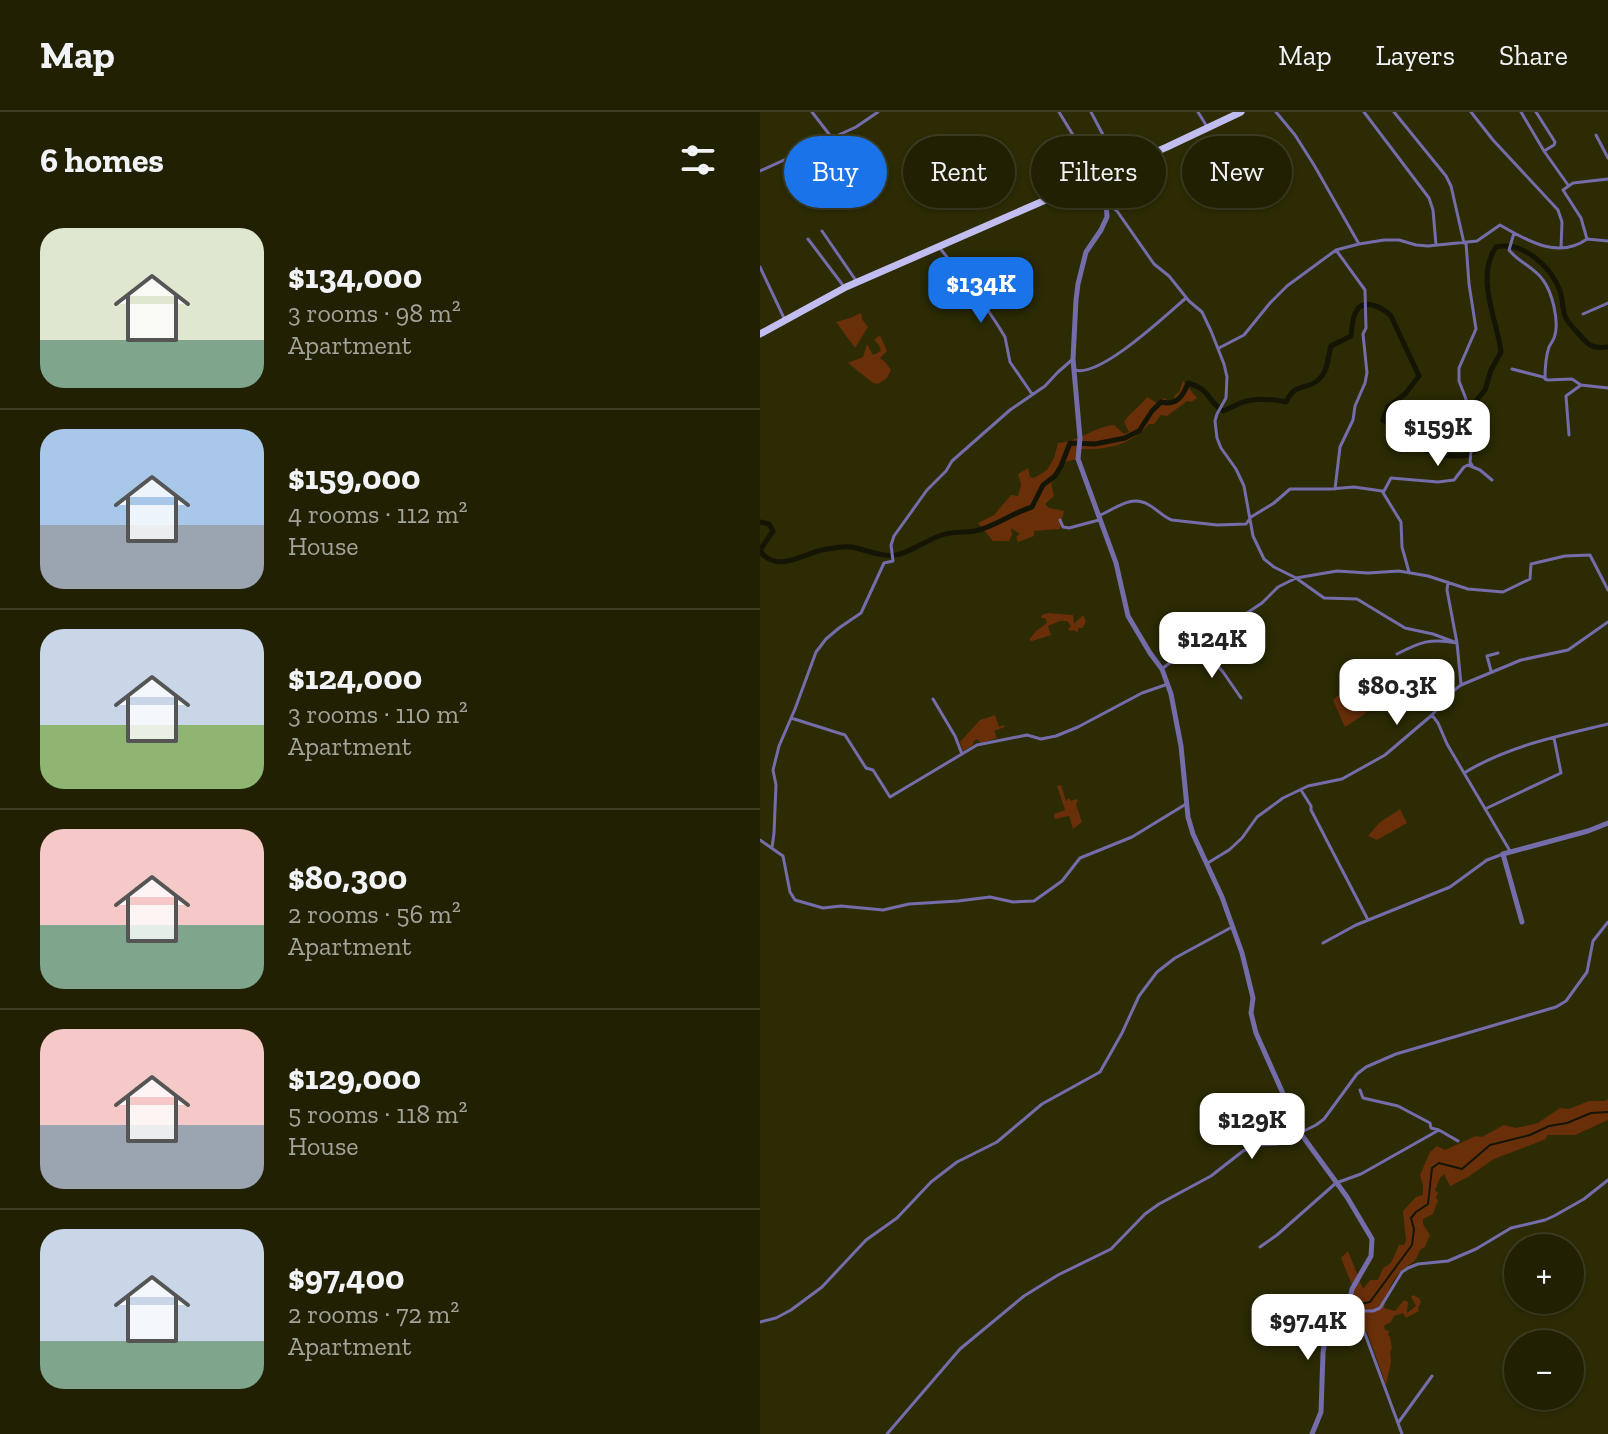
<!DOCTYPE html>
<html lang="en">
<head>
<meta charset="utf-8">
<style>
  body { margin:0; font-family:"Zilla Slab",serif; background:#29280d; color:#f1f3f6; height:100vh; display:flex; flex-direction:column; font-size:30px; white-space:nowrap }
  * { box-sizing:border-box; margin:0 }
  p { font-size:26px; color:#a2a39a }
  .icon { flex:none; width:44px; height:44px; fill:none; stroke:currentColor; stroke-width:2; stroke-linecap:round; stroke-linejoin:round }
  .map { position:relative; flex:1; overflow:hidden }
  .side { display:flex; flex-direction:column; background:#212003; width:760px }
  .side>* { flex:none }
  .hud { position:absolute; left:24px; top:24px; width:704px; height:72px; display:flex; gap:16px }
  .buttons { position:absolute; left:744px; top:1122px; display:grid; gap:16px }
  .buttons a { display:grid; place-items:center; width:80px; height:80px; border-radius:50%; background:#212003; box-shadow:0 2px 6px #0004,0 0 0 2px #3e3e25; font-size:40px }
  .price { position:absolute; translate:-50% -68px; padding:0 18px; border-radius:16px; background:#fff; color:#222; font-size:26px; line-height:52px; filter:drop-shadow(0 2px 4px #0008) }
  .price::after { content:''; position:absolute; left:50%; top:48px; width:24px; height:18px; margin-left:-12px; background:inherit; clip-path:polygon(0 0,100% 0,50% 100%) }
  .price.on { background:#1a73e8; color:#fff }
  ul { padding:0; list-style:none }
  li { display:flex; align-items:center; gap:24px; height:200px; padding:0 40px }
  li+li { border-top:2px solid #3e3e25 }
  li span { display:grid; place-items:center; flex:none; width:224px; height:160px; border-radius:24px; color:#555 }
  li>.icon { margin-inline-start:auto }
  span .icon { width:96px; height:96px; fill:#fffc; stroke-width:1 }
  li b { font-size:34px }
  h2 { display:flex; justify-content:space-between; align-items:center; height:96px; padding:0 40px; font-size:34px }
  .pill { padding:0 28px; border-radius:36px; background:#212003; box-shadow:0 2px 6px #0004,0 0 0 2px #3e3e25; font-size:28px; line-height:72px }
  .pill.on { background:#1a73e8; color:#fff }
  header { display:flex; align-items:center; gap:48px; box-sizing:border-box; height:112px; padding:0 40px; background:#212003; border-bottom:2px solid #3e3e25 }
  header strong { font-size:38px }
  nav { display:flex; gap:44px; margin-inline-start:auto; font-size:28px }
  main { display:flex; flex:1; min-height:0 }
  .map>svg:first-child { display:block }
  .green { fill:#692f09 }
  .lines { fill:none; stroke-linecap:round; stroke-linejoin:round }
  .stream { stroke:#151505; stroke-width:2 }
  .river { stroke:#151505; stroke-width:5 }
  .minor { stroke:#746daa; stroke-width:3 }
  .tertiary { stroke:#746daa; stroke-width:5 }
  .primary { stroke:#c1bdf0; stroke-width:7 }
</style>
</head>
<body>
<header>
<strong>Map</strong>
<nav><a>Map</a><a>Layers</a><a>Share</a></nav>
</header>
<main>
<section class="side">
<h2>6 homes<svg class="icon" aria-label="filters" viewBox="0 0 24 24"><path d="M4 7h16M4 17h16"/><circle cx="9" cy="7" r="2"/><circle cx="15" cy="17" r="2"/></svg></h2>
<ul>
<li><span style="background:linear-gradient(#dfe7d0 70%,#7fa58c 0)"><svg class="icon" aria-label="home" viewBox="0 0 24 24"><path d="M3 11l9-7 9 7M6 9v11h12V9"/></svg></span><div><b>$134,000</b><p>3 rooms · 98 m²</p><p>Apartment</p></div></li>
<li><span style="background:linear-gradient(#a9c7e8 60%,#9aa5b1 0)"><svg class="icon" aria-label="home" viewBox="0 0 24 24"><path d="M3 11l9-7 9 7M6 9v11h12V9"/></svg></span><div><b>$159,000</b><p>4 rooms · 112 m²</p><p>House</p></div></li>
<li><span style="background:linear-gradient(#c9d6e8 60%,#8fb573 0)"><svg class="icon" aria-label="home" viewBox="0 0 24 24"><path d="M3 11l9-7 9 7M6 9v11h12V9"/></svg></span><div><b>$124,000</b><p>3 rooms · 110 m²</p><p>Apartment</p></div></li>
<li><span style="background:linear-gradient(#f6c9c9 60%,#7fa58c 0)"><svg class="icon" aria-label="home" viewBox="0 0 24 24"><path d="M3 11l9-7 9 7M6 9v11h12V9"/></svg></span><div><b>$80,300</b><p>2 rooms · 56 m²</p><p>Apartment</p></div></li>
<li><span style="background:linear-gradient(#f6c9c9 60%,#9aa5b1 0)"><svg class="icon" aria-label="home" viewBox="0 0 24 24"><path d="M3 11l9-7 9 7M6 9v11h12V9"/></svg></span><div><b>$129,000</b><p>5 rooms · 118 m²</p><p>House</p></div></li>
<li><span style="background:linear-gradient(#c9d6e8 70%,#7fa58c 0)"><svg class="icon" aria-label="home" viewBox="0 0 24 24"><path d="M3 11l9-7 9 7M6 9v11h12V9"/></svg></span><div><b>$97,400</b><p>2 rooms · 72 m²</p><p>Apartment</p></div></li>
</ul>
</section>
<div class="map">
<svg width="848" height="1322" viewBox="0 0 848 1322">
  <rect width="100%" height="100%" fill="#2c2b04"/>
  <!-- green -->
  <path class="green" d="M101,201l1,6 6,8 -13,21 -19,-26 14,-4z
    M120,223l7,16 -7,7 6,5 5,7 -4,8 -9,6 -5,-1 -25,-20 15,-6 4,-13 6,11 8,-4 -2,-6 -5,-5z
    M423,269l14,17 -6,4 -4,-1 -20,15 -6,-1 -7,9h-5c-19,22 -43,26 -70,25l-1,10 -14,3 -13,21 3,13 -9,8 4,4 15,3 -4,18 -26,2v5l-16,6 -2,-5 4,-3 -9,-6 1,7 -3,6h-16l-15,-18 16,-8 17,-20 7,1 3,-11 -3,-11 10,-6 2,9 4,1 13,-8 7,-12 4,-15c20,-1 36,-16 56,-18l10,9 5,-2 -5,-10c7,-11 16,-15 23,-25l10,6 7,-5 5,3 5,-1 1,-5 4,-3z
    M288,501l25,2 1,9 9,-9 3,6 -3,7h-5v5l-4,-3 -4,1 -2,-2 3,-3 -4,-5h-7l-12,5 3,9 -19,6 -3,-1 7,-9 11,-8 -2,-5h-4l1,-3z
    M595,568l11,14 -6,9 6,10 -21,14 -12,-27z
    M235,603l4,12 4,-2 2,2 -11,4 3,7 -16,5 -4,-4 -4,3v3l-10,6 -3,-9 20,-22z
    M301,673l5,16 3,-3 2,3 5,-2 2,2 -2,3 6,18 -9,7 -4,-13 -14,3 -1,-5 11,-4 -8,-24z
    M640,697l7,14 -30,17 -9,-4 11,-13z
    M848,987v21l-33,15h-28l-1,4 -52,20 -26,18 -18,9 -6,-12 -4,4 -5,12 3,3 -2,4 2,4 -5,13 -10,5v5l7,11 -5,12 -5,3c-5,14 -8,12 -18,20 -11,10 -15,24 -18,38l11,3 9,-11 4,2 -1,11 9,-7 -5,-9 2,-2 6,3 2,4 -3,6 1,3 -13,7 -3,-5 -9,3 -3,6 -7,4 1,4 4,1 -1,4 2,2 2,12 -2,2 1,11 -5,23 -18,-51 -14,-19v-25l-13,-32 7,-7 15,38 7,-9h8l5,-12 8,-5 8,-18h5l2,-5 -3,-29 13,-14 7,-2v-9l-3,-11 10,-23 7,-6 8,4 31,-14 6,1 22,-12 12,3 22,-5 22,-15 9,1 20,-8h16z"/>
  <g class="lines">
    <!-- stream -->
    <path class="stream" d="M548,1189l7,-1 30,7 25,-5 42,-57 2,-16 -3,-11 5,-6 12,-8 4,-36 7,-5 23,6 28,-24 40,-10 19,-9 18,-3 24,-10 17,-1"/>
    <!-- river -->
    <path class="river" d="M0,410l9,2 4,7 -13,19
      M0,439c18,24 44,1 67,-2 8,-1 17,-3 25,-2 15,3 33,12 48,7 13,-4 26,-13 39,-18 12,-5 24,-3 36,-5 19,-4 37,-18 57,-24l11,-22 12,-9 6,-10 9,-23 25,1 30,-6 14,-7 13,-20 9,-9c16,4 22,-6 27,-19 24,7 19,18 35,28 7,-3 13,-6 20,-9 13,-4 31,-3 43,0 10,-22 23,-10 35,-25 7,-7 7,-21 10,-31l20,-10c1,-7 1,-20 6,-26 8,-12 26,-2 34,6l28,60 -14,18 -17,13 -5,13c14,11 26,8 33,27 16,6 49,16 62,2v-9l-8,-16v-13l5,-9 10,-12 6,-20 10,-18c-4,-33 -26,-74 -5,-105 27,-6 55,19 64,44 3,8 2,17 5,25 2,6 7,10 11,15 12,13 13,18 32,16"/>
    <!-- minor -->
    <path class="minor" d="M52,0l20,26
      M299,0l28,46 9,19
      M438,0l8,13
      M516,0l19,23 19,30 45,79
      M604,0l65,86 4,12 3,35
      M634,0l52,64 5,10 13,57
      M711,0l22,28 65,70 4,12 -1,26
      M761,0l23,39 24,34
      M776,0l19,30 -1,3 -10,6
      M836,23l12,23
      M327,46l24,-8 -20,-38
      M0,59l96,-44 22,-15
      M347,91l10,8 37,53 15,12 20,25 13,11 9,19 13,33 3,13 -1,21 -9,16 -2,7 2,17 4,10 15,21 8,17 9,50 11,23 10,8 22,11 28,20 33,1 48,29 28,6 24,9 -10,-53 1,-8
      M62,119l35,51
      M754,121l-5,17c9,12 25,17 34,30 9,12 16,40 12,55 -1,5 -4,8 -6,12 -3,9 -4,23 -4,32l3,1 24,-1 9,6 27,3
      M48,127l37,49
      M827,127l-6,-21 -18,-28 10,-7 35,-4
      M706,131l3,41 7,45 -17,39v13l7,18 -6,25 1,11 10,17 -1,10 3,5
      M179,135l42,53 16,24 8,13 5,25 22,32
      M0,155l24,51
      M823,202l25,-11
      M459,236l25,-13 26,-32 17,-17 49,-36 23,-6 25,-4h15l17,5 12,1 49,-5 23,-16c26,15 58,35 87,14l21,2
      M752,257l31,8
      M315,258c25,8 91,-55 111,-72
      M809,323l-3,-39 15,-11
      M575,377l5,-42 13,-27 2,-14 10,-23 2,-10 -4,-39 3,-6 -1,-38 -29,-40
      M624,379l7,-13 47,4 16,-2 10,-13 4,-2 12,5 12,10
      M338,404c18,-7 32,-22 51,-11 9,5 14,12 23,15l45,5 29,-1 5,-7 23,-14 16,-14h40l24,-2 28,4 19,31 1,25 7,25
      M300,408l3,7 6,1 30,-8
      M441,535l22,25 18,26
      M637,542c23,-12 33,-16 60,-11l4,41
      M403,556l8,-6 25,-11 28,-23 38,-25 16,-16 18,-9 41,-7 31,2 31,-2 29,5 40,13 35,3 27,-13 1,-15 34,-8 25,-1 18,35
      M731,559l-4,-15 11,-3
      M173,587l22,37 7,18
      M672,603l6,8 9,21 17,29c44,-27 94,-37 144,-49
      M31,606l54,17 21,33 7,2 17,27 87,-52 50,-10 14,4 15,-3 22,-9 64,-34 26,-9
      M704,661l46,78
      M541,678l10,16v4l57,110
      M725,697l76,-36 -7,-35
      M0,728l23,16 7,36 5,8 28,8 18,-2 42,4 26,-6 49,-3 32,-4 23,5 21,-1 28,-20 18,-23 52,-21 54,-33
      M12,736l2,-15 2,-48 -3,-15 6,-24 16,-37 21,-57 10,-13 13,-11 22,-15 23,-50 9,-2 -2,-16 3,-9 33,-46 19,-19 6,-10 58,-51 35,-24 13,-14 15,-13
      M446,752l23,-14 13,-12 15,-21 26,-19 25,-12 34,-7 43,-24 47,-40 20,-23 9,-7 60,-25 47,-10 40,-28
      M563,831l33,-18 94,-38 37,-27 16,-6
      M600,978l3,8 35,8 32,17 1,5 8,2
      M500,1135l17,-12 59,-52 25,-9 78,-44 19,11
      M592,1199h21l7,-3 22,-36 6,-4 10,-4 30,-3 28,-12 35,-21 34,-8 9,-4 30,-17 24,-19
      M591,1203l14,19 37,100
      M0,1210l16,-4 15,-8 31,-23 44,-47 31,-22 34,-36 26,-20 40,-20 45,-38 58,-32 22,-39 17,-37 18,-24 18,-14 57,-31
      M638,1311l34,-47
      M127,1322l73,-85 64,-53 34,-21 53,-26 34,-35 14,-10 52,-28 32,-25 15,-6 20,-1 38,-19 8,-6 33,-45 9,-7 30,-13 160,-47 10,-6 21,-29 6,-31 15,-19"/>
    <!-- tertiary -->
    <path class="tertiary" d="M337,68l9,22 1,15 -6,13 -15,22 -8,32 -2,16 -3,59 7,79 -2,21 38,104 12,53 22,37 12,16 9,25 10,52 7,71 5,17 29,63 20,56 11,45 -2,15 5,20 45,101 46,63 25,42 -1,17 -19,33 -2,10 1,16 -19,12 -7,13 -2,13 -2,59 -9,22
      M762,810l-19,-68 85,-23 20,-8"/>
    <!-- primary -->
    <path class="primary" d="M0,222l86,-47 321,-140 74,-35"/>
  </g>
</svg>
<div class="buttons">
<a>+</a>
<a>−</a>
</div>
<b class="price on" style="left:221px;top:213px">$134K</b>
<b class="price" style="left:678px;top:356px">$159K</b>
<b class="price" style="left:452px;top:568px">$124K</b>
<b class="price" style="left:637px;top:615px">$80.3K</b>
<b class="price" style="left:492px;top:1049px">$129K</b>
<b class="price" style="left:548px;top:1250px">$97.4K</b>
<div class="hud">
<a class="pill on">Buy</a>
<a class="pill">Rent</a>
<a class="pill">Filters</a>
<a class="pill">New</a>
</div>
</div>
</main>
</body>
</html>
